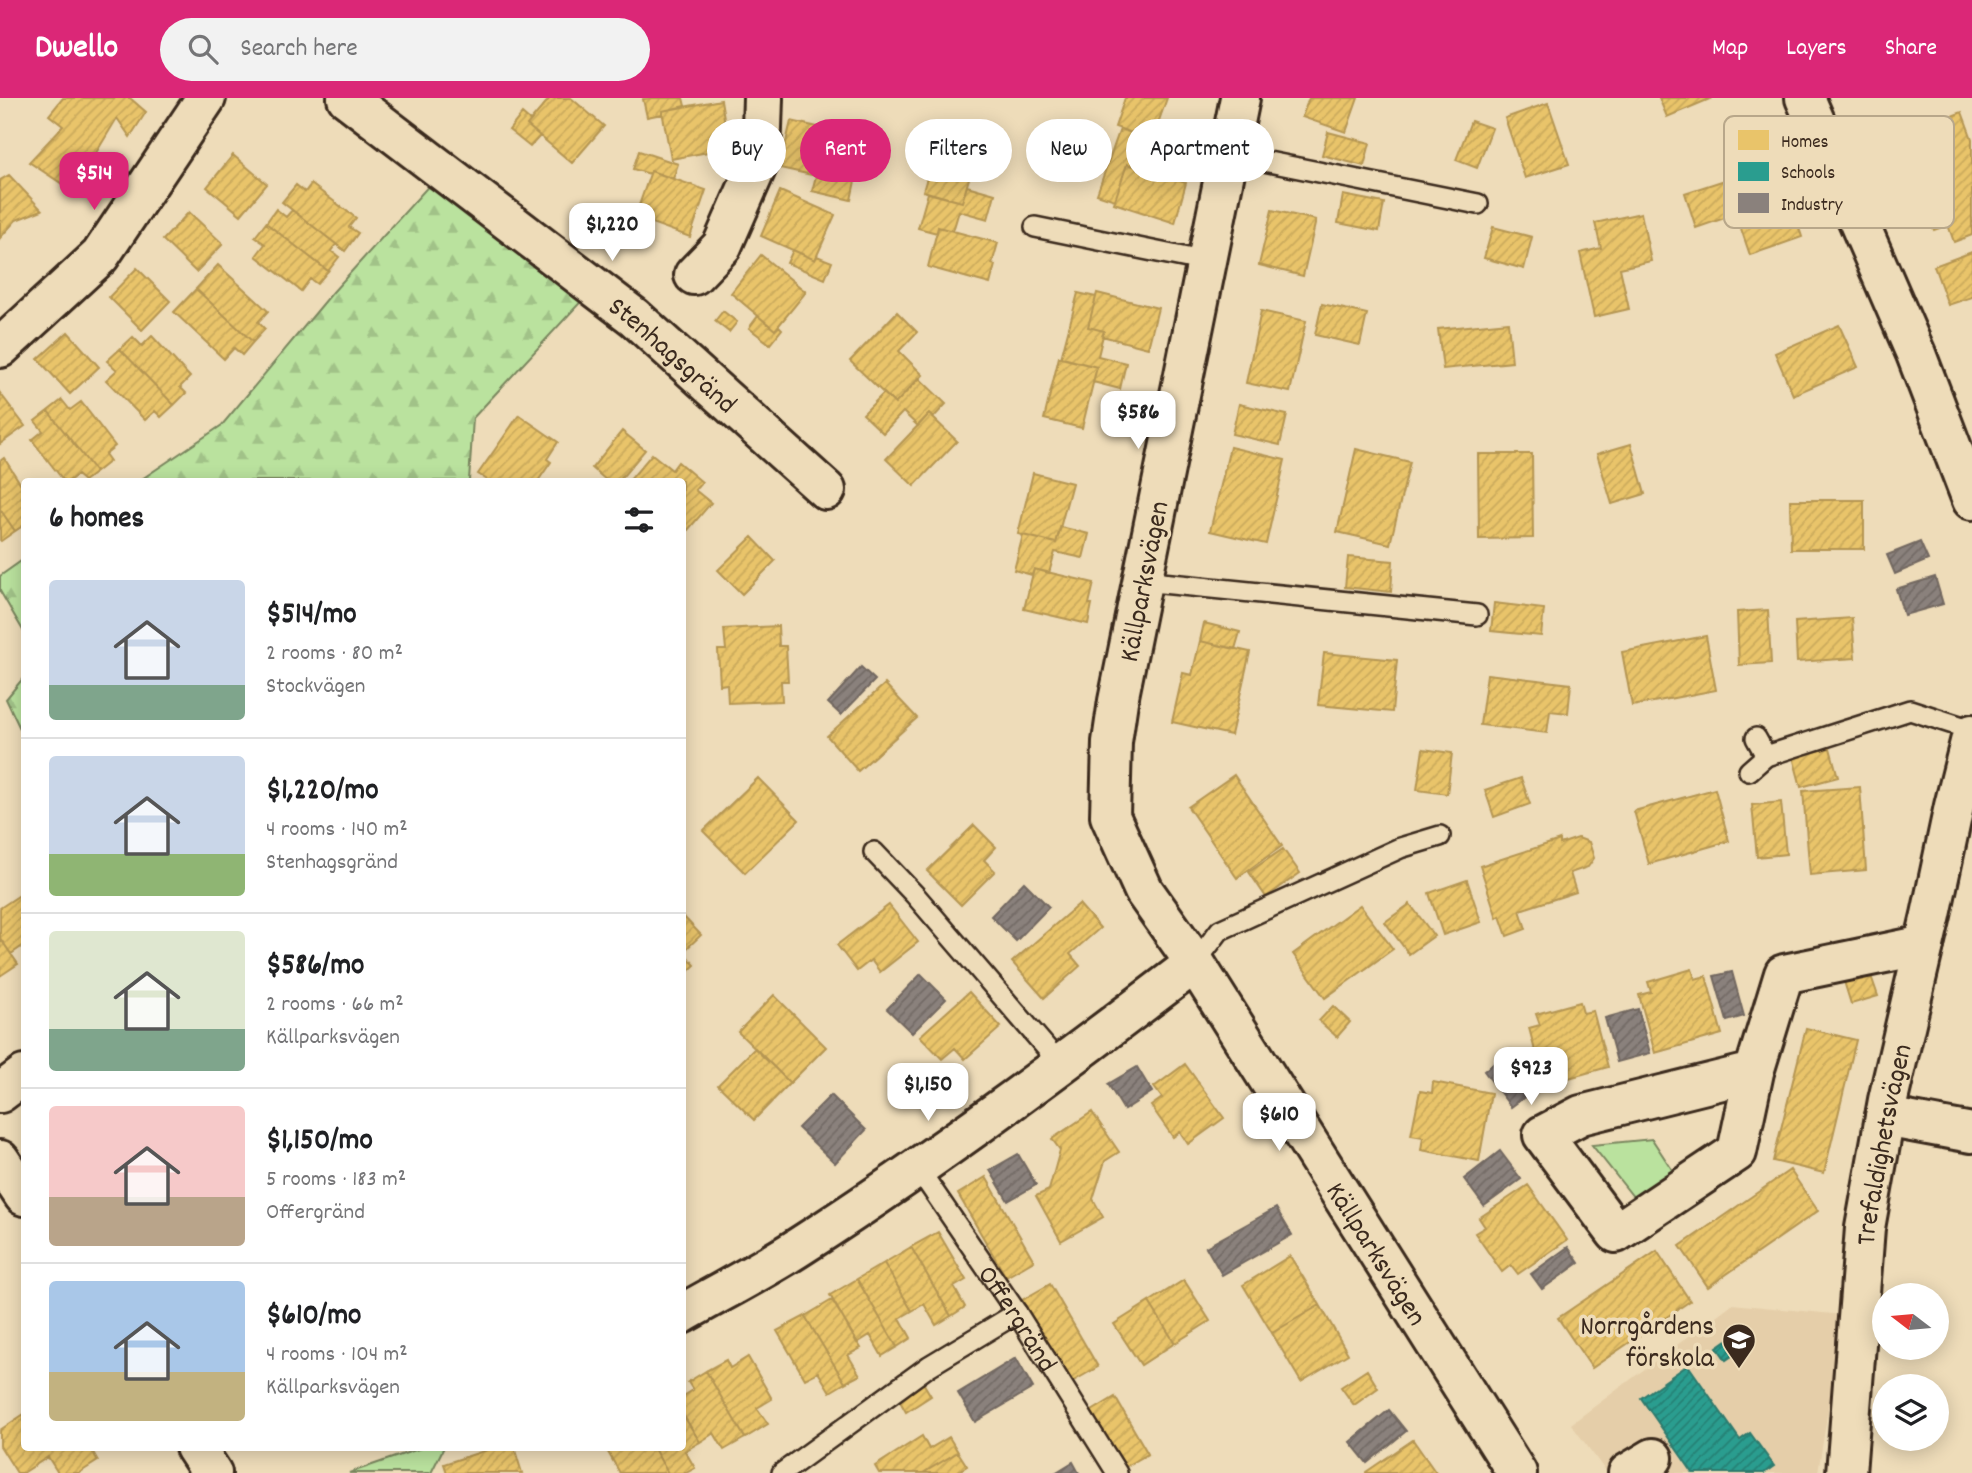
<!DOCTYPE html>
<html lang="en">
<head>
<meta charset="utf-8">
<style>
  body { margin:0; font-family:Dekko,sans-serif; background:#f2f2f2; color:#202124; height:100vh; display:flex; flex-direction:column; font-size:26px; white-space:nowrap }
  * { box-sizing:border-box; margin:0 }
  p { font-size:23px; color:#757577 }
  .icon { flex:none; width:38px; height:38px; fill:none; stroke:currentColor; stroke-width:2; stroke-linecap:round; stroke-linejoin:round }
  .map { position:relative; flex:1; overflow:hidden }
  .side { position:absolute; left:21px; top:380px; width:665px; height:973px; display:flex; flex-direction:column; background:#fff; border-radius:7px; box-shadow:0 4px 18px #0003 }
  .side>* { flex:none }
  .hud { position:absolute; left:707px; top:21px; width:665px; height:63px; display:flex; gap:14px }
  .needle { width:46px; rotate:286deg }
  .controls { position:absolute; left:1872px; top:1185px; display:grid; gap:14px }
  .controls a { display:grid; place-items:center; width:77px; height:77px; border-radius:50%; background:#fff; box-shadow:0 4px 18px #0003; font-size:35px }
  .price { position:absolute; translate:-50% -60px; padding:0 16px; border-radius:14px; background:#fff; color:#222; font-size:23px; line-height:46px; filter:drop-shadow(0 2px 4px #0008) }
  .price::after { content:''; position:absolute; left:50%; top:42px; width:21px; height:16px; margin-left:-10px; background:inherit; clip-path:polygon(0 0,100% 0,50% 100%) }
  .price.selected { background:#db2777; color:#fff }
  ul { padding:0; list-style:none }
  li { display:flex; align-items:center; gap:21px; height:175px; padding:0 28px }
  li+li { border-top:2px solid #e0e0e0 }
  li span { display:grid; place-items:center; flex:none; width:196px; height:140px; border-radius:7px; color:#555 }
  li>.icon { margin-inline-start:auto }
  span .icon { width:84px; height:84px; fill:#fffc; stroke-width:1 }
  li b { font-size:30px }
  h2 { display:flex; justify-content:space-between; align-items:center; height:84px; padding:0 28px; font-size:30px }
  .pill { padding:0 24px; border-radius:32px; background:#fff; box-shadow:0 4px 18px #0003; font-size:24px; line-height:63px }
  .pill.selected { background:#db2777; color:#fff }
  header { display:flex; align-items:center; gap:42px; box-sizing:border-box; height:98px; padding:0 35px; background:#db2777; color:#fff }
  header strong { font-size:33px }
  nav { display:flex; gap:38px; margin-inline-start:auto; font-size:24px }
  .search { width:490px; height:63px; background:#f2f2f2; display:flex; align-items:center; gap:18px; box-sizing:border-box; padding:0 24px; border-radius:38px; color:#757577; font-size:26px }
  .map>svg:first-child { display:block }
  .built { fill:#e5cea9 }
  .green { fill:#bae29e; stroke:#7a865e; stroke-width:2 }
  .forest { fill:url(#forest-firs); stroke:#7a865e; stroke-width:2 }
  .homes { fill:url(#homes-hatch); stroke:#b59653; stroke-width:2 }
  .schools { fill:url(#schools-hatch); stroke:#2f7a6d; stroke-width:2 }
  .industry { fill:url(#industry-hatch); stroke:#726760; stroke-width:2 }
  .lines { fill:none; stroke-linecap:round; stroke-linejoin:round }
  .lane-casing { stroke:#3b2a1e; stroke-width:24 }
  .street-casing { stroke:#3b2a1e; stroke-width:44 }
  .secondary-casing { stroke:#3b2a1e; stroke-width:44 }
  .lane { stroke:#eedcb9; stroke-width:19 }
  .street { stroke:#eedcb9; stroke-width:38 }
  .secondary { stroke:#eedcb9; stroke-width:38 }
  .labels { text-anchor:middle; stroke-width:7; stroke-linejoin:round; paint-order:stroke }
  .street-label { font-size:28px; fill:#3b2a1e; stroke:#eedcb9 }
  .poi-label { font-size:28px; fill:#3b2a1e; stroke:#eedcb9; text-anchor:end }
  .key { fill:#eedcb9; stroke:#b8a78a; stroke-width:2 }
  .key-label { font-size:19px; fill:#3b2a1e }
</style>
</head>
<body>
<header>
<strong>Dwello</strong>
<div class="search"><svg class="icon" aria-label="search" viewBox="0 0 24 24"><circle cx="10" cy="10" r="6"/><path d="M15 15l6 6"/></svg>Search here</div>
<nav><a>Map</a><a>Layers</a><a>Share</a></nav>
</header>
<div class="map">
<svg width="1972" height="1375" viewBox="0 0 1972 1375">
  <defs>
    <pattern id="forest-firs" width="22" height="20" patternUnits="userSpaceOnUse" patternTransform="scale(1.75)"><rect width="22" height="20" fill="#bae29e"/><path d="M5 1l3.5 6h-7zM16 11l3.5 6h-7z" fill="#a1c288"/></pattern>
    <pattern id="homes-hatch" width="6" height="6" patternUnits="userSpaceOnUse" patternTransform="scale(1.75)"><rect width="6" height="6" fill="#e9c46a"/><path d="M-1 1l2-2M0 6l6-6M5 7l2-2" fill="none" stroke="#c9a95b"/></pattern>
    <pattern id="schools-hatch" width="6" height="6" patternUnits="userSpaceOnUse" patternTransform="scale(1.75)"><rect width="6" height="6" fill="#2a9d8f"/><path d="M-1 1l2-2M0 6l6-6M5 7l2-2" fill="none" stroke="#258074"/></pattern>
    <pattern id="industry-hatch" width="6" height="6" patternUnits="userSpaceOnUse" patternTransform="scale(1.75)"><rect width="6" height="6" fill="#8a817c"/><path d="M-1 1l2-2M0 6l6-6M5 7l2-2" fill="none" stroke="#726a65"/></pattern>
  </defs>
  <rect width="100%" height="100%" fill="#eedcb9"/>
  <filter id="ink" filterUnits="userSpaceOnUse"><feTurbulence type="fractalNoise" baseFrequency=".0143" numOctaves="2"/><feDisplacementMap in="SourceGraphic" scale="14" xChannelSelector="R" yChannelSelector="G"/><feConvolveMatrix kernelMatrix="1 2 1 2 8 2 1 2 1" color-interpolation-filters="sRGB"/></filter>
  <g filter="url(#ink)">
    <!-- built -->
    <path class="built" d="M1732,1206l111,11 -25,158h-211l-36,-49z"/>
    <!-- green -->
    <path class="green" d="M1652,1041l21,32 -39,27 -42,-53z
      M424,1349h20l-13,26h-82z"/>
    <!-- forest -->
    <path class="forest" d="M432,84l157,111 -116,125 -4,63h-330l83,-56 111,-133z
      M24,461v73l-24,-41v-15z
      M24,579v60l-18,-38z"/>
    <!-- homes -->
    <path class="homes" d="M63,0h67l16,14 -16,25 -13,-19 -44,73 -44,-29 34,-36 -14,-11z
      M550,0h21l33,28 -32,37 -45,-38z
      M651,0h32l2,8 -23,5v3l-15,3 -4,-18z
      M1125,0h42l-15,42 -37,-13z
      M1309,0h49l-12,34 -44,-15z
      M1659,0h53l-45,19z
      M721,2l8,48 -58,11 -9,-48z
      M1548,5l21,61 -44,14 -20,-60z
      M1962,14l10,27v96l-18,7 -6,-17 -14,5 -12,-31 24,-10 -19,-50 -15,6 -4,-12z
      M522,16l8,7 -3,4 13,11 -10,11 -21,-17z
      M791,23l58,13 -10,47 -59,-13z
      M1471,23l21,7 -15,40 -21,-8z
      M1158,26l27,10 -8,24 -28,-10 -7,21 -15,-5 -12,36 -18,-6 23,-65 32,11z
      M941,33l39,11 -18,60 -39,-11z
      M1328,34l42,11 -6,23 -42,-11z
      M639,53l39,13 -5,15 -22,-8 -1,3 -17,-5z
      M233,57l34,29 -26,31 -34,-28z
      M1127,66l59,19 -11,40 -61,-20z
      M651,73l55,19 -16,47 -55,-20z
      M9,77l33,35 -26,10 -16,18v-58z
      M816,78l23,5 1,-3 15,3 -4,19 -39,-9z
      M1731,80l7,20 46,-15 18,54 -52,18 -14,-41 -40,14 -11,-35z
      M311,86l45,34 -7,9 9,6 -13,18 -63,-49 14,-17 9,7z
      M967,88l28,8 -7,25 -29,-8 -6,20 -15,-4 -1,6 -19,-5 10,-35 34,9z
      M780,93l55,24 -20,45 -54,-24z
      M1343,97l41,8 -5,28 -41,-8z
      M276,111l10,8 6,-7 44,34 -5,7 8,6 -11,14 -62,-48z
      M1272,112l44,10 -13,56 -44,-11z
      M189,114l34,32 -27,28 -33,-32z
      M1641,115l10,48 -31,7 9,41 -35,8 -14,-64 21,-5 -6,-25z
      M266,125l62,48 -11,13 -7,-5 -9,12 -45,-35 9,-12 -10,-7z
      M938,129l60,16 -6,21 3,1 -5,19 -62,-17z
      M1493,129l39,10 -8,32 -40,-11z
      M793,152l22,10 2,-4 15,6 -7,17 -38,-16z
      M1972,154v45l-24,8 -14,-39z
      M761,157l45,37 -31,38 -44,-37z
      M218,167l50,46 -10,11 7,7 -12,13 -57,-53z
      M137,170l33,33 -28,29 -33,-33z
      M196,191l57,53 -11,13 -8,-7 -10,11 -50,-47z
      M1078,195l18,4 -8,30 16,4 -6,25 28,7 -6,26 -27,-7 4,-15 -36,-9z
      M1097,195l61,15 -10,40 -46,-12 2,-5 -16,-4z
      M1322,206l45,10 -7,31 -45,-10z
      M723,213l14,11 -8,10 -14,-11z
      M1261,213l45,10 -16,71 -44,-9z
      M897,214l20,20 -18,19 24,24 -28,29 -45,-43z
      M758,218l17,14 4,-4 3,3 -12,15 -21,-16z
      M1508,224l4,40 -69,7 -5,-40z
      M1839,227l19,42 -65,28 -18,-42z
      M68,234l31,35 -29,27 -32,-35z
      M152,238l38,41 -10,10 6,6 -12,12 -54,-56 13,-12 9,9z
      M120,251l54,56 -13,12 -6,-6 -10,9 -39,-40 11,-10 -10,-9z
      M1059,259l38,10 -15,61 -38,-9z
      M919,280l27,26 -13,14 -4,-4 -11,12 -15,-14 -20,21 -20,-19 21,-21 11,11z
      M0,295l25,33 -25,18z
      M62,302l8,10 11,-8 34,44 -10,8 5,7 -14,11 -48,-61z
      M1239,306l48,11 -7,30 -48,-11z
      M48,313l48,61 -12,9 -7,-6 -8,6h-5l-32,-41 11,-9 -8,-10z
      M929,316l28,27 -43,45 -28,-27z
      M519,317l39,27 -11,17 4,3 -13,19h-49l-11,-7z
      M622,333l23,19 -26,31h-12l-15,-13z
      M1631,346l14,50 -33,10 -15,-50z
      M1230,349l55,13 -19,84 -56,-13z
      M1356,351l54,13 -20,82 -53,-12z
      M652,356l20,16 6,-8 24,20 -7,8 16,13 -29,34v-56h-53z
      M1478,356h54l1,84 -54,1z
      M4,360l20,31v36l-9,6 -15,-22v-48z
      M1033,375l39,10 -16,60 -38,-9z
      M1790,402h74v49h-73z
      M0,411l15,22 -14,10 -1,-1z
      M1061,429l28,7 -6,24 -28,-6 -6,21 -15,-4 -2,6 -18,-5 9,-35 33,8z
      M752,439l23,24 -33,33 -24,-24z
      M1348,459l45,4 -2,31 -46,-5z
      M1034,471l60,14 -5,21h3l-4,20 -64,-15z
      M1494,505l50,6 -3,27 -50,-5z
      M1768,512l3,53 -32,2 -2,-53z
      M1852,520l3,40 -58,4 -2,-40z
      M1204,525l36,9 -5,17 -35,-8z
      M778,528l1,20h7l2,35h-7l1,20 -54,2 -1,-19 -7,1 -2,-35h8l-2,-21z
      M1706,538l10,54 -84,16 -10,-54z
      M1200,543l50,11 -19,83 -59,-13 11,-49 9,2z
      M1324,555l73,7 -5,52 -74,-7z
      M1487,576l84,10 -3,29 -18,-2 -3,22 -67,-8z
      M885,586l32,34 -59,53 -31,-35z
      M1830,650l8,29 -37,10 -8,-30z
      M1423,651l29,4 -5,41 -30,-4z
      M1234,677l48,71 -45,32 -49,-71z
      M758,680l41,42 -54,53 -42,-42z
      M1521,680l9,26 -36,13 -9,-27z
      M1860,689l6,83 -56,5 -7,-84z
      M1715,691l14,52 -80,23 -15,-53z
      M1781,704l5,52 -29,3 -5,-52z
      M974,727l22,22 -12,13 11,11 -34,34 -34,-34z
      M1578,740l11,4 5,16 -6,9 -18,6 6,19 -56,18 6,19 -19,7 -7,-20 -3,2 -17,-52 80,-26v4z
      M1283,751l17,24 -34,24 -17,-25z
      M1467,782l14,42 -38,13 -14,-42z
      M24,794v53l-13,9 -11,-16v-30z
      M1079,806l21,24 -30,26 10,12 -36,32 -32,-36z
      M1410,806l24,32 -25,18 -24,-32z
      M889,807l29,37 -38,30 -9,-12 -14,11 -20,-26z
      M1360,807l33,44 -68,49 -32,-44z
      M682,817l19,20 -18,17 12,13 -13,12z
      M0,840l18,26 -18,12z
      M1868,869l10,29 -27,8 -9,-29z
      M1692,871l3,10 11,-3 16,58 -67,19 -16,-58 12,-3 -3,-10z
      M969,894l32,35 -36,32 -10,-11 -13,11 -22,-23z
      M774,897l52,52 -36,36 -52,-51z
      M1580,904l3,11 10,-2 15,56 -64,18 -15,-57 11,-3 -4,-11z
      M1333,908l17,16 -13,15 -18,-16z
      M1806,930l50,12 -32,133 -51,-12z
      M755,950l35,35 -36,37 -36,-35z
      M1185,966l39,54 -36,26 -8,-12 -7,5 -22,-31 11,-8 -8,-11z
      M1433,984l58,11 -12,68 -58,-11 2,-13 -12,-2 9,-44 12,2z
      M1092,1014l27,40 -14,9 -12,38 10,18 -42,24 -25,-45 13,-6 11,-40 -8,-11z
      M1790,1072l28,41 -110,76 -28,-41z
      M986,1079l48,84 -28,16 -48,-83z
      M1528,1087l39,55 -49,34 -7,-9 -9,7 -27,-39 10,-6 -6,-9z
      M938,1134l28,48 -12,7 11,20 -14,9 -40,-69z
      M911,1149l40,69 -15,9 -12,-21 -12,7 -28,-48z
      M1657,1153l33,50 -98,67 -34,-50z
      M1290,1158l30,49 -48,28 -29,-48z
      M884,1165l28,48 -12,7 11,20 -14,9 -40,-68z
      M857,1181l40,68 -15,9 -12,-21 -13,8 -27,-48z
      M1184,1182l26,41 -35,22 -26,-41z
      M1050,1186l48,83 -28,16 -48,-83z
      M832,1202l29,48 -13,7 12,20 -15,8 -40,-67z
      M1149,1204l26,41 -34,22 -27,-41z
      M1320,1207l28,49 -47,28 -29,-49z
      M805,1218l40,67 -15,9 -12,-20 -13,7 -28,-48z
      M748,1259l24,42 -15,9 11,16 -23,14 -39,-67 20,-11 4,8z
      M1367,1272l11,18 -24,17 -13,-18z
      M706,1273l39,67 -21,12 -10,-17 -14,9 -18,-29v-16l11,-7 -5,-8z
      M922,1283l9,15 -25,16 -9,-16z
      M1115,1299l33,57 -28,16 -33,-56z
      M682,1315l18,29 -15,9 10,17 -9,5h-18l-15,-26h29z
      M24,1316v33h66l8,14 -19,12h-21l-10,-16 -25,16h-6l-17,-27v-16z
      M922,1338l7,13 20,-12 9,15 -35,21h-44l-4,-7z
      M1413,1342l23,33h-70v-1z
      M496,1349h18l8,26h-75l-3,-9z
      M605,1349h48l15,26h-48z
      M958,1354l9,14 -11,7h-33z"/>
    <!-- schools -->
    <path class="schools" d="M1740,1233l9,13 -23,16 -9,-13z
      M1688,1267l52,75 10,-7 24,33 -10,7h-71l-52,-75z"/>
    <!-- industry -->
    <path class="industry" d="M1920,444l8,18 -33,14 -8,-19z
      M1935,479l8,27 -39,11 -8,-26z
      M861,569l14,13 -34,35 -13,-12z
      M1024,784l25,25 -33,34 -25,-25z
      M1732,874l12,44 -17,5 -13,-45z
      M921,876l25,25 -34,34 -25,-24z
      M1638,911l12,44 -33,9 -12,-44z
      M1511,952l27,37 -27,20 -27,-36z
      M1137,969l15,25 -28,18 -16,-26z
      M831,997l35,35 -31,33 -37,-35z
      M1500,1053l21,28 -37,27 -20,-27z
      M1018,1056l18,31 -28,16 -18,-31z
      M1276,1110l16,27 -70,40 -16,-28z
      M1568,1149l11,16 -37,26 -11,-15z
      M1016,1260l17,30 -58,34 -17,-29z
      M1389,1312l17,21 -39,32 -17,-21z
      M1073,1364l6,11h-24z"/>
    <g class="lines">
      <!-- lane casing -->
      <g class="lane-casing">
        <g id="lane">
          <path d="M1229,56l249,50"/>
          <path d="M1035,129l172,35"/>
          <path d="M1142,483l335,34"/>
          <path d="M1756,640l10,18"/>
          <path d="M1749,673l17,-15 144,-46 62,20"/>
          <path d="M874,754l41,43 146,170"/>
          <path d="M1195,865l25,-33 180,-82 40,-12"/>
          <path id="s1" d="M917,1069l100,146 100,160"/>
          <path d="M782,1375l147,-107 88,-53"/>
        </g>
      </g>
      <!-- street casing -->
      <g class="street-casing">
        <g id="street">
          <path id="s2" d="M347,0l287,219 192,173"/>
          <path id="s3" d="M1240,0l-122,603 -6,41 -2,74 34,75 51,72 322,510"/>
          <path d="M1805,0l111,256 56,146"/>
          <path d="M694,177l28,-29 39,-89 2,-59"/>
          <path d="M0,250l100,-92 106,-158"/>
          <path d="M1754,974l-17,80 -121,81 -73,-98 38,-20 173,-43 30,-98 140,-29"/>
          <path d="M0,995l24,-18"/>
          <path d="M1885,1019l87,16"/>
          <path d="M682,1216c40,-23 82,-44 120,-69 136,-87 265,-184 393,-282"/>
          <path d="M1628,1375l25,-15"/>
          <path id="s4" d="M1846,1375l19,-245 23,-128 43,-185 23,-109 18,-72"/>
        </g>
      </g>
      <!-- secondary casing -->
      <g class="secondary-casing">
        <path id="secondary" d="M0,1062l24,36
          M195,1349l17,26"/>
      </g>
      <!-- lane -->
      <use href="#lane" class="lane"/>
      <!-- street -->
      <use href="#street" class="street"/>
      <!-- secondary -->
      <use href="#secondary" class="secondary"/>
    </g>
  </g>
  <!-- icons -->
  <defs>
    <g id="school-pin" transform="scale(1.75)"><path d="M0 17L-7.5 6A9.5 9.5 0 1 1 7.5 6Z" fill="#3b2a1e" stroke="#eedcb9"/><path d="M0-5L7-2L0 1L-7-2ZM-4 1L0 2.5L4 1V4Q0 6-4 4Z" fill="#fff"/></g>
  </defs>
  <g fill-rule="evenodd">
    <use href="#school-pin" x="1739" y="1242"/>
  </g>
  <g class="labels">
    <!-- street labels -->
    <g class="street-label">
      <text dy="10" stroke="none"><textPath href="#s2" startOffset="415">Stenhagsgränd</textPath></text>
      <text transform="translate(1142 483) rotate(-79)" y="10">Källparksvägen</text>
      <text dy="10" stroke="none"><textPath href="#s4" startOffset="331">Trefaldighetsvägen</textPath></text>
      <text dy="10" stroke="none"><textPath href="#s3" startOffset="1244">Källparksvägen</textPath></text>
      <text dy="10" stroke="none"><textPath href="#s1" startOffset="182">Offergränd</textPath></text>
    </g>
    <!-- poi labels -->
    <g class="poi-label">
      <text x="1714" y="1236">Norrgårdens<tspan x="1714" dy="32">förskola</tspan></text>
    </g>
  </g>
  <!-- legend -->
  <rect x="1724" y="18" width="230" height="112" rx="10" class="key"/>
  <rect x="1738" y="32" width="31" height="20" fill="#e9c46a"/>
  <rect x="1738" y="64" width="31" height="19" fill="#2a9d8f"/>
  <rect x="1738" y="95" width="31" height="20" fill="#8a817c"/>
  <g class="key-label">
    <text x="1781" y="49">Homes</text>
    <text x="1781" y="80">Schools</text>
    <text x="1781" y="112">Industry</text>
  </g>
</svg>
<div class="controls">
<a><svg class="needle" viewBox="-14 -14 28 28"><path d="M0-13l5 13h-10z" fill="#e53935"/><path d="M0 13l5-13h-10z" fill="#757577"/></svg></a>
<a><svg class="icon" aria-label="layers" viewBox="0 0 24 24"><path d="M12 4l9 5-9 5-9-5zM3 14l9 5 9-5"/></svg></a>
</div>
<b class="price selected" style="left:94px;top:114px">$514</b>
<b class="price" style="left:612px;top:165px">$1,220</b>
<b class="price" style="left:1138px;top:353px">$586</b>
<b class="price" style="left:1531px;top:1009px">$923</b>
<b class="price" style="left:928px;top:1025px">$1,150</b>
<b class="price" style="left:1279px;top:1055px">$610</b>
<div class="hud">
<a class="pill">Buy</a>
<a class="pill selected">Rent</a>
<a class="pill">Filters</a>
<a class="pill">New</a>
<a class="pill">Apartment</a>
</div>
<section class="side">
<h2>6 homes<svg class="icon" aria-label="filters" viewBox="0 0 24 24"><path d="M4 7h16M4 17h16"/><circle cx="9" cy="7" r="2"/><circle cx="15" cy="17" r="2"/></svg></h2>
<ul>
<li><span style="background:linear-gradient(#c9d6e8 75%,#7fa58c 0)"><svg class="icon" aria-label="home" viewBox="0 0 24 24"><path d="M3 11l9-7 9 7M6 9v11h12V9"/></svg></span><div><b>$514/mo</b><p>2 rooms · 80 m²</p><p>Stockvägen</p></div></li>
<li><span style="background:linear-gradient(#c9d6e8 70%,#8fb573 0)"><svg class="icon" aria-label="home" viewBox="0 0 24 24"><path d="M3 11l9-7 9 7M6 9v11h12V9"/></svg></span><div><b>$1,220/mo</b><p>4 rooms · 140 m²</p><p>Stenhagsgränd</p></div></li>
<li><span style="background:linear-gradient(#dfe7d0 70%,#7fa58c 0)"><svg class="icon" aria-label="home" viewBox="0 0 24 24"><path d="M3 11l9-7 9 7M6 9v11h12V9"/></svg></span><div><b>$586/mo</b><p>2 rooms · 66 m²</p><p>Källparksvägen</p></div></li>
<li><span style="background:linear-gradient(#f6c9c9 65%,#b9a48a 0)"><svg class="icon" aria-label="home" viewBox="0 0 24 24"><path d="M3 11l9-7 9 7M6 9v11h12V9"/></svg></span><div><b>$1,150/mo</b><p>5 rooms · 183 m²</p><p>Offergränd</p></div></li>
<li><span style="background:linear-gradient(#a9c7e8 65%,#c2b280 0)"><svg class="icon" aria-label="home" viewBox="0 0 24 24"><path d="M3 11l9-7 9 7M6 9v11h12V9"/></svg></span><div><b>$610/mo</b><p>4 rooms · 104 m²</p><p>Källparksvägen</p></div></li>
</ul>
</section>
</div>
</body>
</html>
